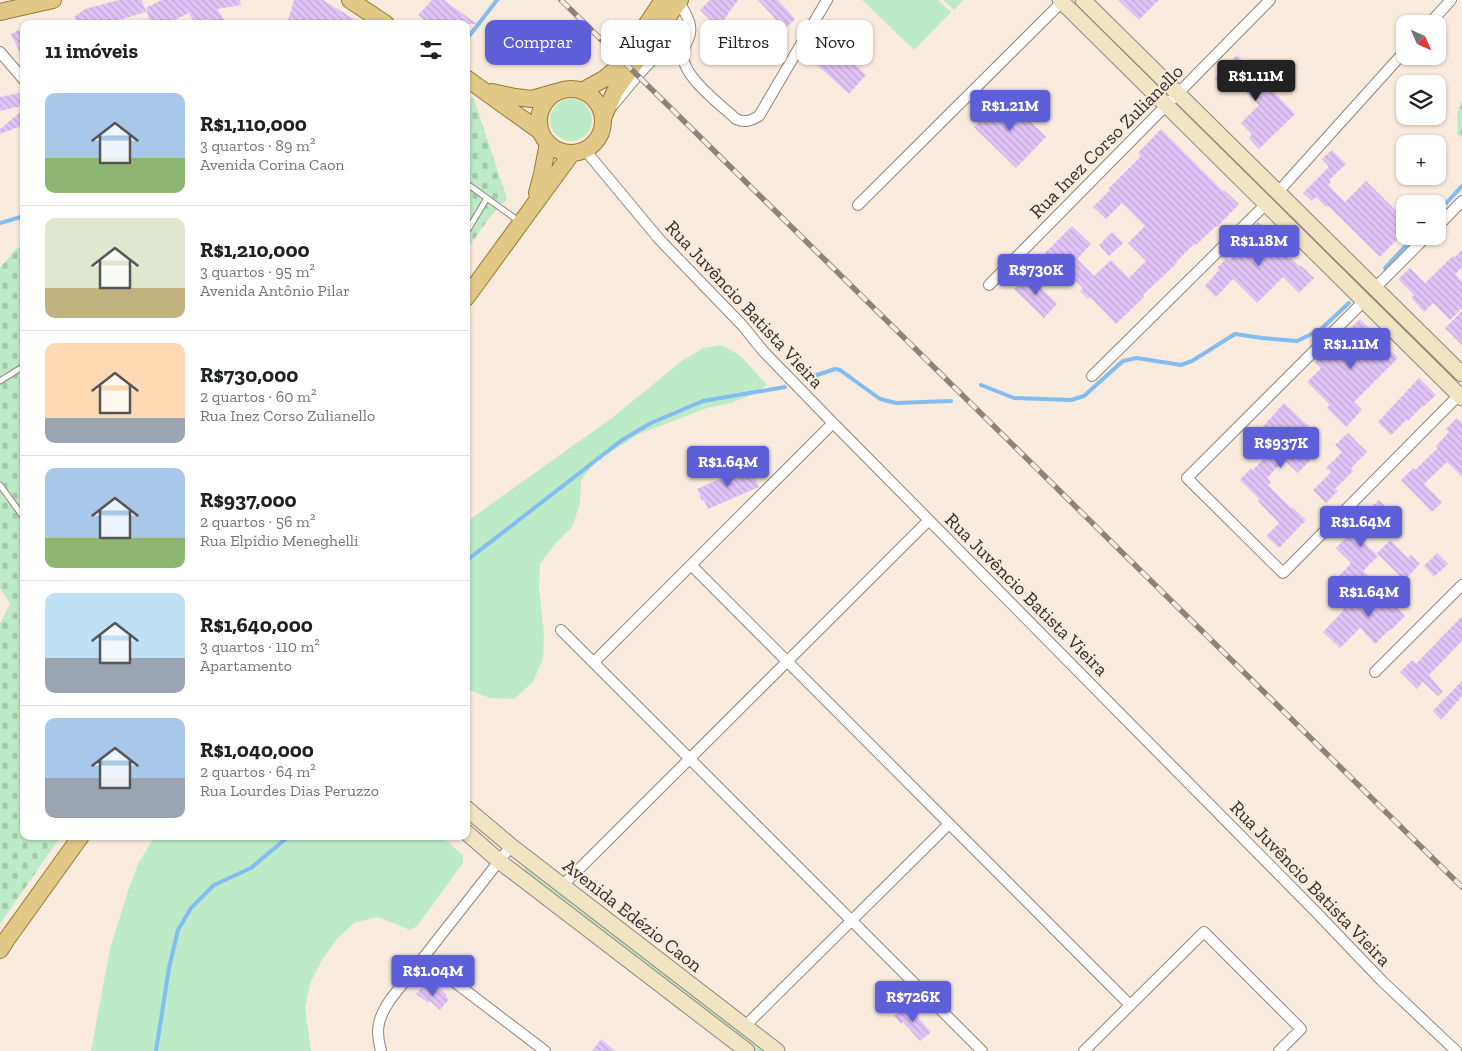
<!DOCTYPE html>
<html lang="pt">
<head>
<meta charset="utf-8">
<style>
  body { margin:0; font-family:"Zilla Slab",serif; background:#f6f6f6; color:#202124; height:100vh; display:flex; flex-direction:column; font-size:19px; white-space:nowrap }
  * { box-sizing:border-box; margin:0 }
  p { font-size:16px; color:#757577 }
  .icon { flex:none; width:28px; height:28px; fill:none; stroke:currentColor; stroke-width:2; stroke-linecap:round; stroke-linejoin:round }
  .map { position:relative; flex:1; overflow:hidden }
  .drawer { position:absolute; left:20px; top:20px; width:450px; height:820px; display:flex; flex-direction:column; background:#fff; border-radius:10px; box-shadow:0 1px 4px #0004 }
  .drawer>* { flex:none }
  .top-card { position:absolute; left:485px; top:20px; width:475px; height:45px; display:flex; gap:10px }
  .needle { width:32px; rotate:135deg }
  .tools { position:absolute; left:1396px; top:15px; display:grid; gap:10px }
  .tools a { display:grid; place-items:center; width:50px; height:50px; border-radius:10px; background:#fff; box-shadow:0 1px 4px #0004; font-size:25px }
  .price { position:absolute; translate:-50% -42px; padding:0 11px; border-radius:5px; background:#5c5fd7; color:#fff; font-size:16px; line-height:32px; filter:drop-shadow(0 1px 2px #0008) }
  .price::after { content:''; position:absolute; left:50%; top:30px; width:15px; height:11px; margin-left:-8px; background:inherit; clip-path:polygon(0 0,100% 0,50% 100%) }
  .price.on { background:#222; color:#fff }
  ul { padding:0; list-style:none }
  li { display:flex; align-items:center; gap:15px; height:125px; padding:0 25px }
  li+li { border-top:1px solid #e0e0e0 }
  li span { display:grid; place-items:center; flex:none; width:140px; height:100px; border-radius:10px; color:#555 }
  li>.icon { margin-inline-start:auto }
  span .icon { width:60px; height:60px; fill:#fffc; stroke-width:1 }
  li b { font-size:21px }
  h2 { display:flex; justify-content:space-between; align-items:center; height:60px; padding:0 25px; font-size:21px }
  .chip { padding:0 18px; border-radius:10px; background:#fff; box-shadow:0 1px 4px #0004; font-size:18px; line-height:45px }
  .chip.on { background:#5c5fd7; color:#fff }
  .map>svg:first-child { display:block }
  .green { fill:#bdeac7 }
  .forest { fill:url(#forest-firs) }
  .cemetery { fill:url(#cemetery-stones) }
  .lines { fill:none; stroke-linecap:round; stroke-linejoin:round }
  .stream { stroke:#83bcf1; stroke-width:4 }
  .building { fill:url(#building-back-hatch) }
  .service-casing { stroke:#93867a; stroke-width:7 }
  .minor-casing { stroke:#93867a; stroke-width:12 }
  .secondary-casing { stroke:#93867a; stroke-width:17 }
  .primary-casing { stroke:#977a31; stroke-width:18 }
  .service { stroke:#fff; stroke-width:5 }
  .minor { stroke:#fff; stroke-width:10 }
  .secondary { stroke:#f0e4c3; stroke-width:15 }
  .primary { stroke:#e2c886; stroke-width:16 }
  .rail-casing { stroke:#8c837a; stroke-width:5.5 }
  .rail { stroke:#f9ebdd; stroke-width:4; stroke-dasharray:11; stroke-linecap:butt }
  .labels { text-anchor:middle; stroke-width:4; stroke-linejoin:round; paint-order:stroke }
  .street-label { font-size:19px; fill:#312c27; stroke:#f9ebdd }
</style>
</head>
<body>
<div class="map">
<svg width="1462" height="1051" viewBox="0 0 1462 1051">
  <defs>
    <pattern id="forest-firs" width="22" height="20" patternUnits="userSpaceOnUse" patternTransform="scale(1.25)"><rect width="22" height="20" fill="#bdeac7"/><path d="M5 1l3.5 6h-7zM16 11l3.5 6h-7z" fill="#a3c9ab"/></pattern>
    <pattern id="cemetery-stones" width="16" height="16" patternUnits="userSpaceOnUse" patternTransform="scale(1.25)"><rect width="16" height="16" fill="#bdeac7"/><path d="M2 7V4a2 2 0 0 1 4 0v3zM10 15v-3a2 2 0 0 1 4 0v3z" fill="#a3c9ab"/></pattern>
    <pattern id="building-back-hatch" width="6" height="6" patternUnits="userSpaceOnUse" patternTransform="scale(1.25)"><rect width="6" height="6" fill="#e2c3f7"/><path d="M-1 5l2 2M0 0l6 6M5-1l2 2" fill="none" stroke="#c2a8d4"/></pattern>
  </defs>
  <rect width="100%" height="100%" fill="#f9ebdd"/>
  <!-- green -->
  <path class="green" d="M862,0h76l13,12 -37,38z
    M943,0h20l-9,10z
    M550 120a21 21 0 1 1 42 0a21 21 0 1 1-42 0Z
    M722,345l19,11 26,29 -13,9 -23,9 -24,5 -68,26 -43,27 -15,19 -1,24 -8,23 -17,17 -15,20 -1,24 5,46 -1,25 -10,23 -19,17 -24,-1 -23,-9h-1v-167l146,-104 71,-58 21,-12z
    M155,836h286l22,19v8l-46,63 -7,4 -32,-13 -24,6 -18,17 -14,20 -12,23 -5,25 6,43h-220l19,-102 19,-61 9,-24z
    M525,866l240,185h-9l-232,-181z"/>
  <!-- forest -->
  <path class="forest" d="M1462,101v36l-4,-2 -1,-22z"/>
  <!-- cemetery -->
  <path class="cemetery" d="M466,94l8,5 33,100 -18,19 -23,33z
    M24,245v591h37l-61,88v-300l10,-20 -10,-16v-320l16,-19z"/>
  <g class="lines">
    <!-- stream -->
    <path class="stream" d="M470,35l27,-35
      M1438,212l24,-26
      M0,223l24,-7
      M1385,268l30,-32
      M805,379l30,-10 5,1 40,29 16,4 55,-2
      M981,385l33,13 57,2 13,-4 39,-35 14,-3 44,7 11,-4 43,-27 27,4 35,3 23,-11 29,-27
      M466,561l156,-121 29,-17 52,-22 82,-14
      M156,1051l13,-83 9,-38 13,-22 23,-23 37,-17 38,-32"/>
  </g>
  <!-- building -->
  <path class="building" d="M119,0h23l4,12 -41,12h-26l-5,-7 11,-8z
    M162,0h78l1,5 -24,4 10,15h-17l-3,-5 -12,5 -6,-11 -23,11h-16l-4,-16z
    M294,0h29l39,24h-75z
    M432,0h12l33,24h-47l-12,-9z
    M710,0h28l-20,28 -18,-18z
    M758,0h20l17,19 -10,10z
    M1118,0h41l-20,20z
    M21,29l3,7v25l-13,-27z
    M833,45l33,30 -17,19 -33,-30z
    M1237,55l58,59 -36,35 -10,-11 3,-4 -11,-11 18,-18 -23,-23 -9,10 -13,-13z
    M19,93l2,13 -21,5v-14z
    M1004,96l42,41 -30,31 -42,-41z
    M24,109v16l-24,9v-5z
    M1161,129l62,62 1,-1 15,14 -22,23 -1,-1 -20,19 -1,-2 -19,19 1,1 -34,32 1,2 -28,27 -26,-27 -2,2 -8,-8 3,-3 -38,-35 27,-27 19,18 -14,15 17,17 17,-16 18,18 17,-17 -18,-18 17,-17 -23,-23 -16,16 -13,-12 17,-17 -2,-1 33,-33 -3,-3z
    M1332,150l14,14 -17,16 2,2 -3,3 17,17 21,-21 39,39v11l-25,26 -52,-51 -2,1 -10,-10 -4,4 -9,-8 26,-26 -7,-8z
    M1258,222l16,17 -1,1 26,26 1,-1 14,13 -15,15 -16,-16 -26,26 -24,-24 -17,18 -11,-11 14,-16 -2,-2 9,-9 3,2 16,-17 -2,-3 4,-4 -2,-1z
    M1112,232l11,11 -14,13 -10,-11z
    M1462,250v17l-7,7 7,8v26l-12,12 -17,-17 -9,9 -13,-14 3,-3 -16,-16 12,-11 15,15 28,-27 2,1z
    M1028,275l29,29 -13,14 -30,-29z
    M1462,311v34l-17,-17z
    M1360,319l38,39 -44,44 8,8 -16,17 -19,-19 3,-3 -23,-23 14,-14 -6,-6 23,-25 2,2z
    M1419,378l17,17 -13,12 -1,-1 -14,15 -2,-1 -15,15 -13,-13z
    M1284,403l34,32 -16,16 9,8 -13,14 -14,-13 -17,18 4,4 -3,3 23,23 1,-1 14,13 -27,28 -13,-12 13,-13 -21,-22 1,-2 -19,-19 11,-12 2,2 23,-24 -16,-16z
    M1457,418l5,5v54l-15,-15 -23,22 18,18 -10,10 -31,-32 12,-12 2,2 23,-22 -2,-2 13,-14 -3,-3z
    M1348,433l19,19 -16,16 2,3 -18,18 3,2 -12,12 -13,-13 18,-18 -5,-4 16,-16 -7,-7z
    M750,466l9,21 -51,22 -4,-9 -2,1 -5,-12z
    M1379,500l13,13 -10,10 -3,-3 -19,19 18,17 -15,15 8,7 -17,17 -17,-17 14,-15 -15,-15 18,-18 -4,-4z
    M1390,540l18,18 3,-3 9,9 -16,16 -27,-27z
    M1437,553l11,11 -14,13 -10,-11z
    M1396,581l14,13 -13,14 8,8 -15,15 -1,-1 -14,14 -15,-16 -20,20 -17,-16 20,-21 -1,-1 11,-11 15,16 19,-19 -2,-3z
    M1462,616v25l-33,34 14,17 -5,4 -15,-14 -6,7 -17,-17 12,-12 4,4z
    M1462,681v15l-21,24 -8,-9z
    M424,985l8,7 2,-2 2,2 3,-4 8,7 -1,2 3,2 -9,11 -10,-9 -2,2 -12,-9z
    M907,1005l24,27 -11,9 -17,-19 -2,2 -7,-8z
    M601,1039l14,12h-23z"/>
  <g class="lines">
    <!-- service casing -->
    <g class="service-casing">
      <path id="service" d="M466,183l54,39
        M466,233l21,-35
        M0,381l24,-15
        M0,485l24,33"/>
    </g>
    <!-- minor casing -->
    <g class="minor-casing">
      <path id="minor" d="M679,1c5,11 15,23 10,36 -2,6 -6,11 -6,18 0,22 37,49 53,64 9,4 14,2 23,-3l68,-116
        M1429,24l22,-24
        M0,52l24,28
        M613,105c10,-11 39,-50 51,-53 8,-2 12,0 19,3
        M585,150l74,89 83,86 22,27 69,71 482,488 67,70 74,70
        M1278,192l127,-141
        M858,205l204,-203
        M1438,226l24,-25
        M989,285l281,-285
        M1375,288l52,-52
        M1364,301l-177,177 96,95 179,-181
        M1092,376l174,-172
        M691,565l439,440
        M561,630l421,421
        M594,662l239,-239
        M1375,672l87,-87
        M562,886l367,-366
        M423,958l122,93
        M745,1026l204,-202
        M381,1051c-6,-21 -3,-33 9,-51l121,-154
        M1084,1051l120,-119 97,97 -22,22"/>
    </g>
    <!-- secondary casing -->
    <g class="secondary-casing">
      <path id="secondary" d="M1060,0l402,398
        M1083,0l379,374
        M466,808l45,38 266,205
        M466,832l33,29 248,190"/>
    </g>
    <!-- primary casing -->
    <g class="primary-casing">
      <path id="primary" d="M350,0l36,24
        M0,12l53,-12
        M466,78l75,54
        M539 121a32 32 0 1 1 64 0a32 32 0 1 1-64 0Z
        M582,91l22,-12 14,-12 45,-67
        M492,92l23,5 17,2 24,-7
        M603,118l12,-27 65,-91
        M537,193l5,-19 6,-31
        M466,298l106,-145
        M0,950l7,-11 74,-103"/>
    </g>
    <!-- service -->
    <use href="#service" class="service"/>
    <!-- minor -->
    <use href="#minor" class="minor"/>
    <!-- secondary -->
    <use href="#secondary" class="secondary"/>
    <!-- primary -->
    <use href="#primary" class="primary"/>
    <!-- rail casing -->
    <g class="rail-casing">
      <path id="rail" d="M561,0l901,887"/>
    </g>
    <!-- rail -->
    <use href="#rail" class="rail"/>
  </g>
  <g class="labels">
    <!-- street labels -->
    <g class="street-label">
      <text transform="translate(1106 141) rotate(-45)" y="7">Rua Inez Corso Zulianello</text>
      <text transform="translate(745 304) rotate(47)" y="7">Rua Juvêncio Batista Vieira</text>
      <text transform="translate(1027 594) rotate(45)" y="7">Rua Juvêncio Batista Vieira</text>
      <text transform="translate(1311 883) rotate(46)" y="7">Rua Juvêncio Batista Vieira</text>
      <text transform="translate(633 915) rotate(38)" y="7">Avenida Edézio Caon</text>
    </g>
  </g>
</svg>
<div class="tools">
<a><svg class="needle" viewBox="-14 -14 28 28"><path d="M0-13l5 13h-10z" fill="#e53935"/><path d="M0 13l5-13h-10z" fill="#757577"/></svg></a>
<a><svg class="icon" aria-label="layers" viewBox="0 0 24 24"><path d="M12 4l9 5-9 5-9-5zM3 14l9 5 9-5"/></svg></a>
<a>+</a>
<a>−</a>
</div>
<b class="price on" style="left:1256px;top:102px">R$1.11M</b>
<b class="price" style="left:1010px;top:132px">R$1.21M</b>
<b class="price" style="left:1259px;top:267px">R$1.18M</b>
<b class="price" style="left:1036px;top:296px">R$730K</b>
<b class="price" style="left:1351px;top:370px">R$1.11M</b>
<b class="price" style="left:1281px;top:469px">R$937K</b>
<b class="price" style="left:728px;top:488px">R$1.64M</b>
<b class="price" style="left:1361px;top:548px">R$1.64M</b>
<b class="price" style="left:1369px;top:618px">R$1.64M</b>
<b class="price" style="left:433px;top:997px">R$1.04M</b>
<b class="price" style="left:913px;top:1023px">R$726K</b>
<div class="top-card">
<a class="chip on">Comprar</a>
<a class="chip">Alugar</a>
<a class="chip">Filtros</a>
<a class="chip">Novo</a>
</div>
<section class="drawer">
<h2>11 imóveis<svg class="icon" aria-label="filters" viewBox="0 0 24 24"><path d="M4 7h16M4 17h16"/><circle cx="9" cy="7" r="2"/><circle cx="15" cy="17" r="2"/></svg></h2>
<ul>
<li><span style="background:linear-gradient(#a9c7e8 65%,#8fb573 0)"><svg class="icon" aria-label="home" viewBox="0 0 24 24"><path d="M3 11l9-7 9 7M6 9v11h12V9"/></svg></span><div><b>R$1,110,000</b><p>3 quartos · 89 m²</p><p>Avenida Corina Caon</p></div></li>
<li><span style="background:linear-gradient(#dfe7d0 70%,#c2b280 0)"><svg class="icon" aria-label="home" viewBox="0 0 24 24"><path d="M3 11l9-7 9 7M6 9v11h12V9"/></svg></span><div><b>R$1,210,000</b><p>3 quartos · 95 m²</p><p>Avenida Antônio Pilar</p></div></li>
<li><span style="background:linear-gradient(#ffd9b3 75%,#9aa5b1 0)"><svg class="icon" aria-label="home" viewBox="0 0 24 24"><path d="M3 11l9-7 9 7M6 9v11h12V9"/></svg></span><div><b>R$730,000</b><p>2 quartos · 60 m²</p><p>Rua Inez Corso Zulianello</p></div></li>
<li><span style="background:linear-gradient(#a9c7e8 70%,#8fb573 0)"><svg class="icon" aria-label="home" viewBox="0 0 24 24"><path d="M3 11l9-7 9 7M6 9v11h12V9"/></svg></span><div><b>R$937,000</b><p>2 quartos · 56 m²</p><p>Rua Elpídio Meneghelli</p></div></li>
<li><span style="background:linear-gradient(#bfe0f5 65%,#9aa5b1 0)"><svg class="icon" aria-label="home" viewBox="0 0 24 24"><path d="M3 11l9-7 9 7M6 9v11h12V9"/></svg></span><div><b>R$1,640,000</b><p>3 quartos · 110 m²</p><p>Apartamento</p></div></li>
<li><span style="background:linear-gradient(#a9c7e8 60%,#9aa5b1 0)"><svg class="icon" aria-label="home" viewBox="0 0 24 24"><path d="M3 11l9-7 9 7M6 9v11h12V9"/></svg></span><div><b>R$1,040,000</b><p>2 quartos · 64 m²</p><p>Rua Lourdes Dias Peruzzo</p></div></li>
</ul>
</section>
</div>
</body>
</html>
